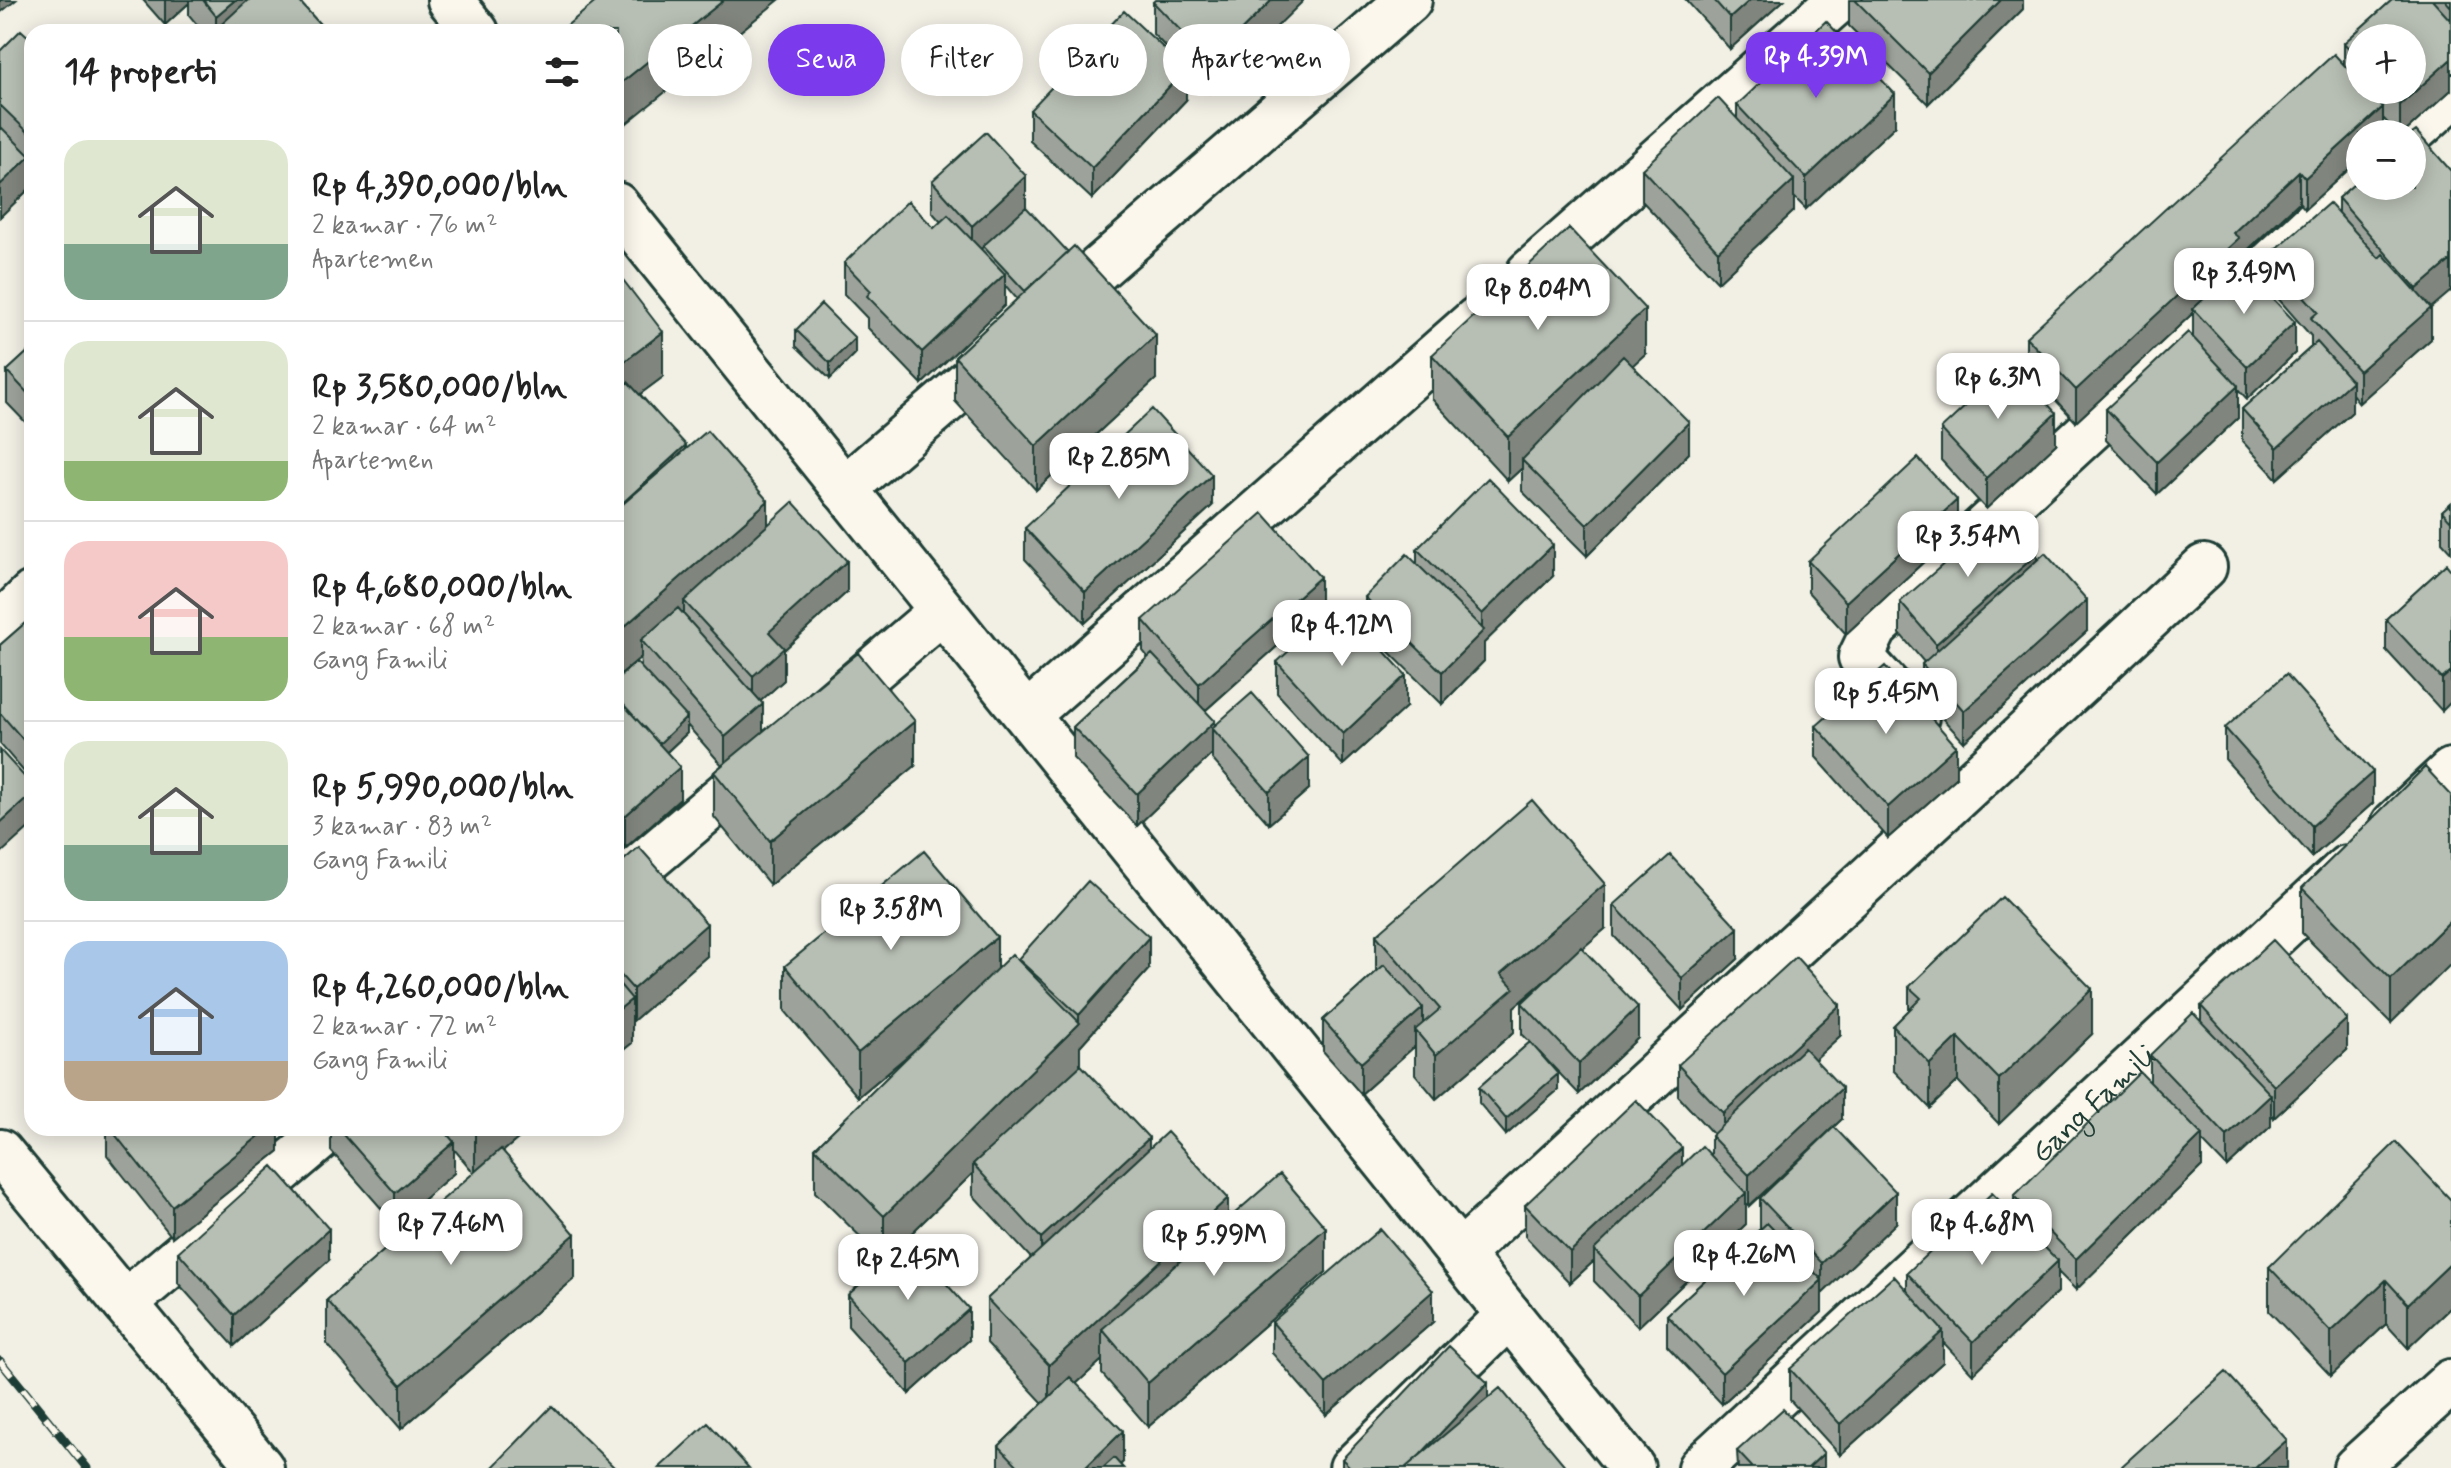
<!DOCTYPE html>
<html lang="id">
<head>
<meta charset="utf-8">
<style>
  body { margin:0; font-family:Mynerve,sans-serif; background:#f6f6f6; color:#222; height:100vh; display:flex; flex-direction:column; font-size:30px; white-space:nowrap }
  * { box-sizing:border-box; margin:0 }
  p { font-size:26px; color:#767676 }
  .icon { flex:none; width:44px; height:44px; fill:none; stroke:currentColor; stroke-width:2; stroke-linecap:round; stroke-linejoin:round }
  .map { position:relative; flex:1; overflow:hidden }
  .sheet { position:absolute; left:24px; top:24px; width:600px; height:1112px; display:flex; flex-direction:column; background:#fff; border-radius:24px; box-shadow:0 4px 20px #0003 }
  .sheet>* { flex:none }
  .hud { position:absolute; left:648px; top:24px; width:760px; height:72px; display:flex; gap:16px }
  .buttons { position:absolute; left:2346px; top:24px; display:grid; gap:16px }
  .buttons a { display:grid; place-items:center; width:80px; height:80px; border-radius:50%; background:#fff; box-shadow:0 4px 20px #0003; font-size:40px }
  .price { position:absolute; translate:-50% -68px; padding:0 18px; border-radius:16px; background:#fff; color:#222; font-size:26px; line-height:52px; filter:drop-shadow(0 2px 4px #0008) }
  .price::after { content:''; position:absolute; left:50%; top:48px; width:24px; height:18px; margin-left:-12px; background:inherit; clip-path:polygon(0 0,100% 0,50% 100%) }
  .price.selected { background:#7c3aed; color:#fff }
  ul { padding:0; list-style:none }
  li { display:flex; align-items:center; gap:24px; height:200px; padding:0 40px }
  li+li { border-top:2px solid #e0e0e0 }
  li span { display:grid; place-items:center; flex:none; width:224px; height:160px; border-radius:24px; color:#555 }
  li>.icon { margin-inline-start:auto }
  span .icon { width:96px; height:96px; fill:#fffc; stroke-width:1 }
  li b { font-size:34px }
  h2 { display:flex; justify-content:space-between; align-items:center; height:96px; padding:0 40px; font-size:34px }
  .tag { padding:0 28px; border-radius:36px; background:#fff; box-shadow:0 4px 20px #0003; font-size:28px; line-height:72px }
  .tag.selected { background:#7c3aed; color:#fff }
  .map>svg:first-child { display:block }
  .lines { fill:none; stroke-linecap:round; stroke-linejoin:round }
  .minor-casing { stroke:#1f3d34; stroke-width:50 }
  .minor { stroke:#fbf7ec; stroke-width:44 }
  .rail-casing { stroke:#1f3d34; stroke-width:9 }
  .rail { stroke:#fbf7ec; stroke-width:6; stroke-dasharray:18; stroke-linecap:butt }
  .wall { fill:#9da39a; stroke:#1f3d34; stroke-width:2; fill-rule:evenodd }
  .shaded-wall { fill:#80857d; stroke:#1f3d34; stroke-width:2 }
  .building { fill:#b7beb3; stroke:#1f3d34; stroke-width:2 }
  .labels { text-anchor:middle; stroke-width:6; stroke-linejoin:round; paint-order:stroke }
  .street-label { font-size:30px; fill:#1f3d34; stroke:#fbf7ec }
</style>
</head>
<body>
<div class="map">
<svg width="2451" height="1468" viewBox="0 0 2451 1468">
  <rect width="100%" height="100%" fill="#f2f0e5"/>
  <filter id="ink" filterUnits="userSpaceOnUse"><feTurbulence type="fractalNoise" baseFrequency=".0125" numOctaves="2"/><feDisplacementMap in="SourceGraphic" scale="16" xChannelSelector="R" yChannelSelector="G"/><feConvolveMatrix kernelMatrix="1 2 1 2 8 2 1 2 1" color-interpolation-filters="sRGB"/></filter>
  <g filter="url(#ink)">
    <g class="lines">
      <!-- minor casing -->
      <g class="minor-casing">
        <g id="minor">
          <path d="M450,0l26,32"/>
          <path d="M2410,134l41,-37"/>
          <path d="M616,205l1016,1263"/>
          <path d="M1529,273l310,-273"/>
          <path d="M1051,310l358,-310"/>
          <path d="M844,489l155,-134"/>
          <path d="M0,625l32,-31"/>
          <path d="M828,708l114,-97"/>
          <path d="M1027,715l450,-396"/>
          <path d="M1916,717l-55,-60 14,-29 485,-447"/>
          <path d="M2394,824l57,-53"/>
          <path d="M616,887l144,-122"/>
          <path d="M0,1152l261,316"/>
          <path d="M1460,1254l513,-472 231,-215"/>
          <path d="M125,1303l207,-175"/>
          <path d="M1352,1468l157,-153"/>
          <path id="s1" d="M1700,1468l647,-600"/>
          <path d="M2356,1468l95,-86"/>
        </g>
      </g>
      <!-- minor -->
      <use href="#minor" class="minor"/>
      <!-- rail casing -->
      <g class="rail-casing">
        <path id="rail" d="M0,1361l87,107"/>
      </g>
      <!-- rail -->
      <use href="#rail" class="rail"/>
    </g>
    <!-- wall -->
    <path class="wall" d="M143,0h155l29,32h-124l-14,-17v-12l-24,22z
      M1303,0l-93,92 -57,-58v-32z
      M1686,0h98l-54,49z
      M1849,0h174v9l-95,95 -79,-78z
      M2392,0h59v90l-48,44h-5l-15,-16v16h-23v25l-55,50 -6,-7 -60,56v7l56,88 -48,46 -9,-10v29l-81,76 -51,-54v-31l87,-72v-24l-117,109 -50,-54v-31l318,-272v-22zM2360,38l52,52h-52z
      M32,40v128l-2,-2v22l-30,29v-166z
      M1186,100l-94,99 -62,-58v-31z
      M1737,105l158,21 -89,83 -12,-12v14l-76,71 -76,-81v-32l95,-50z
      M2360,179l71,129v31l-72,64 -7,-9v18l-75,67 -35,-38v-32l69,-62v-11l-43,-49v-31l70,-43v-15z
      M932,181l94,27 130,171 -120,111 -81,-89v-44l62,-58 -12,-14v20l-83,79 -55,-57v-9l-23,-24v-31l90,-35 7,-6 -9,-10z
      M616,273l47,104 -23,17 46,55 82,76 79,67 -63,58v30l-24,21 3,30 152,35 -145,119 -56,-68v-45l8,-7 -35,-40v8l-20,19 13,47 -55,49 -9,-11v-157l25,-13z
      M796,330l59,24 -25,25 -34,-33z
      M32,348v81l-25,-26v-32z
      M1645,354l-13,11 57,88 -102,103 -65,-65v-23l-14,13 -76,-82v-44z
      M1941,429l115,15 -70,65 -45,-49z
      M2451,503v49l-9,-10v-31z
      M1212,506l-127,117 -60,-64v-31z
      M1957,531l-111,103 -38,-42v-31z
      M1417,549l136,27 -69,67v18l-42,43 -77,-76v-31l52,-33z
      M2037,560l50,71 -123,111 -42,-46v-32l2,-2 -24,-28v-32z
      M2446,564l-4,147 -56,-61v-31z
      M1320,608l-115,103 10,15 94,63 -40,35 -57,-65v-5l-75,72 -64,-68v-31l75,-70 -5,-6v-31z
      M32,617v164l-32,-37v-99z
      M1277,662l129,45 -63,58 -66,-72z
      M1816,726l140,52 -68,60 -72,-81z
      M2225,728l148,75 -61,54 -87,-98z
      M2425,767l-34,256 -89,-90v-45z
      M616,867l91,89 -74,65 -1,-2v24l-16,13z
      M1614,905l124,54 -56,51 -68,-74z
      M1605,929l-23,19 56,90 -59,56 -40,-42 19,38 -52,45 -27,-32v-16l51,-45 -8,-8v-31l33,-31 -41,35v25l-78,67 -21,-25v-28l-54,48 -38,-43v-31l53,-48v-37z
      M1018,960l131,9 -69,77v20l69,82 79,72 98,52 -178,155 -46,-53v-14l-26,24 47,78 -3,3 3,3h-124v-22l44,-43 -56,-60v-44l44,-41 -58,-63v-22l-89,87 -69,-68v-44l100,-98 -57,47 -73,-86v-45l212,3z
      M1909,987l183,47 -93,90 -41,-43 -28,27 -37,-38v-44l16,-16z
      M2201,1006l146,44 -73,68 -3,-4v12l-44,41 -25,-26v25l-126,124 -18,-18v20l-85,82 -30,-32v20l-103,93 -50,-55v-31l117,-78v-18l107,-58v-19l136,-114v-27l51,-34z
      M1840,1036l-25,23 27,60 -93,87 -3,-3v21l-108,103 -44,-46v-20l-24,22 -45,-47v-31l157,-40 29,-9v-20l2,-2 -35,-38v-31z
      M107,1128h172v23l-107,86 -65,-82z
      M331,1128h200l-28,23 72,127 -174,151 -74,-85v-44l147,-127 -20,-24v24l-59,51 -64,-73z
      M1760,1198l136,25 -74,71v18l-100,92 -55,-58v-31l93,-86z
      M2451,1200v107l-43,41 -22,-24 -55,52 -62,-65v-44z
      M178,1252l151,8 -95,86 -56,-63z
      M848,1295l121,45 -60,54 -61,-68z
      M1272,1322h161l-107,93 -54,-62z
      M1488,1398l79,70h-225v-9z
      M1737,1451l87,17h-86z"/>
    <!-- shaded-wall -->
    <path class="shaded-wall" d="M0,0h16l-16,13z
      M165,0h24v3l-24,22z
      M235,0h38l-57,32v-16z
      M724,0h55l-163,132v-45z
      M1272,0h31v1l-93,91v-31z
      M1750,0h34l-54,49v-31z
      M2001,0h22v9l-95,95v-31z
      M2451,59v31l-48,44h-3v-29z
      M1186,69v31l-94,99v-31z
      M1895,94v32l-89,83v-31z
      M2383,107v27h-23v25l-55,50v-31z
      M30,156v32l-30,29v-32z
      M2299,171v31l-60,56v11l-46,40v4l-117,109v-32l157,-157z
      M1026,176v32l-54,49v-31z
      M1794,180v31l-76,71v-31z
      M2451,260v31l-20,17v31l-72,64v-32l58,-51v-31z
      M1005,274v31l-83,79v-32z
      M1645,309v45l-119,110 -4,-4v8l-14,13v-44z
      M2295,322v31l-48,46v-32z
      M663,332v45l-47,35v-44z
      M1156,335v44l-120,111v-44z
      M855,338v16l-25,25v-16z
      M2352,381v31l-75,67v-31z
      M2238,386v32l-81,76v-32z
      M2056,413v31l-70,65v-31z
      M1689,422v31l-102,103v-31z
      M686,445v31l-70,33z
      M1212,475v31l-127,117v-31z
      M1957,500v31l-111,103v-32z
      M768,501v44l-84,56v17l-43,22v17l-25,21v-44z
      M1553,545v31l-69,67v18l-42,43v-32l40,-40v-18z
      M2037,554v32l-101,89v-31z
      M847,561v31l-63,58v30l-31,28v-32l16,-44z
      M1320,577v31l-121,108v-32z
      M2087,600v31l-123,111v-31z
      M2451,671v31l-9,9v-32z
      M1406,675v32l-63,58v-31z
      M763,704v32l-38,33v-32z
      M687,717v16l-30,28v-16z
      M915,721v45l-145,119v-44z
      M1215,721v10l-3,-3v26l-75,72v-32z
      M1956,746v32l-68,60v-31z
      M1309,757v32l-40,35v-32z
      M680,767v32l-55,49v-32z
      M2373,772v31l-61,54v-31z
      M32,794v31l-32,29v-31z
      M1605,884v45l-91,78v25l-78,67v-44l65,-81z
      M2451,920v44l-60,59v-44z
      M707,924v32l-74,65v-32z
      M1738,928v31l-56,51v-32z
      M997,937v44l-139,116v-44z
      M1149,937v32l-69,77v22l-107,96v9l-89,87v-44l195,-192v-9z
      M2092,989v45l-93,90v-45z
      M632,999v44l-16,13v-44z
      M1840,1005v31l-117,108v-31z
      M1638,1007v31l-59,56v-31z
      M1423,1008v30l-8,-8v16l-54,48v-31z
      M2347,1019v31l-73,68v-32z
      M1958,1037v44l-28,27v-44z
      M1558,1074v16l-52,45v-16z
      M1842,1088v31l-93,87v-31z
      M2271,1095v31l-44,41v-31z
      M269,1128h10v23l-107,86v-31z
      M478,1128h53l-56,47v-45z
      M2202,1135v31l-126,124v-31z
      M1149,1138v31l-108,100v-31z
      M454,1142v31l-59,51v-31z
      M1682,1148v31l-88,71v11l-24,22v-31z
      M1896,1192v31l-74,71v-31z
      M1746,1193v31l-108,103v-31z
      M1228,1198v45l-126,86v31l-53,49v-44z
      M1326,1228v44l-178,155v-44z
      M329,1229v31l-95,86v-31z
      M575,1234v44l-174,151v-44z
      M2058,1261v31l-85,82v-32z
      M2451,1263v44l-43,41v-44z
      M1822,1280v32l-100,92v-31z
      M2386,1280v44l-55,52v-44z
      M1433,1291v31l-107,93v-31z
      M969,1309v31l-60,54v-31z
      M1943,1331v31l-103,93v-31z
      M1488,1383v32l-80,53z
      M1123,1431v31l-6,6h-32z
      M2287,1440v28h-32z
      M1824,1453v15h-16z"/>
    <!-- building -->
    <path class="building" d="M203,0h32l-19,16z
      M248,0h50l29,32h-114z
      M598,0h126l-108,87v-55h-57z
      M1155,0h117l-62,61 -57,-59z
      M1714,0h36l-20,18z
      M1855,0h146l-73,73z
      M2392,0h40l19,21v38l-51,46 -14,-15h26v-52h-52v23l-16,-18z
      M2445,0h6v7z
      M1124,11l62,58 -94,99 -62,-58z
      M1826,21l69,73 -89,84 -69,-73z
      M21,30l11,10v96l-32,-31v-54z
      M2334,54l26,28v8h7l16,17 -78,71 -6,-7 -66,62 6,5 -163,152 -50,-53z
      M1718,98l76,82 -76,71 -76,-82z
      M0,126l30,30 -30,29z
      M2416,131l35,40v89l-34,29 -79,-91 22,-19v7h52v-52z
      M986,132l40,44 -54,50 -40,-45z
      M908,201l26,27 14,-13 57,59 -83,78 -55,-56 4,-5 -27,-28z
      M2329,203l50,55 4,-4 48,54 -72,63 -48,-53 7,-6 -50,-56z
      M1026,207l42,45 -43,39 -42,-45z
      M1569,228l76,81 -137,128 -76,-82z
      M1074,246l82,89 -120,111 -81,-89z
      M2240,264l55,58 -48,45 -54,-58z
      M617,272l46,60 -47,36v-95z
      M821,304l34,34 -25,25 -34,-33z
      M2188,332l50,54 -81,76 -51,-53z
      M2317,342l35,39 -75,67 -35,-39z
      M32,348v50l-25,-27z
      M1623,356l66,66 -102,103 -65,-65z
      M2011,364l45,49 -70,65 -45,-49z
      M628,382l58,63 -70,64v-116z
      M1152,409l60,66 -127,117 -60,-64z
      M707,431l61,70 -152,133v-124z
      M1918,458l39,42 -111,102 -38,-41z
      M1488,478l65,67 -71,69 -65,-65z
      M793,502l54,59 -78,71 15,16 -31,28 -69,-75z
      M2451,503v18l-9,-10z
      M1263,513l57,64 -121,107 -56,-64z
      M2001,514l36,40 -101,90 -36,-42z
      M2045,553l42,47 -123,111 -42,-47z
      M1407,554l77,76 -42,42 -77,-75z
      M2446,564l5,6v101l-9,8 -56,-60z
      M1340,603l66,72 -63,59 -66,-72z
      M678,608l85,96 -38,33 -84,-97z
      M32,617v133l-32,-37v-68z
      M858,653l57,68 -145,120 -56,-69z
      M1152,654l63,67 -78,73 -64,-67z
      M636,662l51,55 -28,27 -36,-40 -2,2 -5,-5v-21z
      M1885,666l71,80 -68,61 -72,-81z
      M2286,674l87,98 -61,54 -87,-98z
      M1252,693l57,64 -40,35 -57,-64z
      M623,704l57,63 -55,49 -9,-10v-95z
      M0,750l32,35v9l-32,29z
      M2425,767l26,28v125l-60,59 -89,-91z
      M1532,800l73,84 -104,90 13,14 -78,67 -21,-25 25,-21 -64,-74z
      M639,847l68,77 -74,65 -17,-19v-103z
      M924,851l73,86 -139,116 -73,-87z
      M1670,855l68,73 -56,50 -68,-73z
      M1088,881l61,56 -70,78 -61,-56z
      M2002,897l90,92 -93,90 -41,-42 -28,27 -37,-38 28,-28 -12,-11z
      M2273,940l74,79 -73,67 -73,-80z
      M1581,947l57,60 -59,56 -57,-60z
      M1012,954l68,69 -196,193 -69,-68z
      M1796,957l44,48 -117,108 -45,-48z
      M1384,965l39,43 -62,55 -38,-43z
      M616,980l16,19 -16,13z
      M2193,1013l78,82 -44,41 -77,-81z
      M1530,1042l28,32 -52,45 -27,-32z
      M1804,1048l38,40 -93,87 -38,-39z
      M1081,1065l68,73 -108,100 -68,-74z
      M2140,1072l62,63 -126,124 -62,-63z
      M1636,1100l46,48 -112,104 -45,-47z
      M1834,1127l62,65 -74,71 -62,-65z
      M110,1128h159l-97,78z
      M338,1128h104l12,14 -59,51z
      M1167,1132l61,66 -179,167 -62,-66z
      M2396,1142l55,58v63l-43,41 -22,-24 -55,52 -62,-65z
      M1702,1146l44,47 -108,103 -44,-46z
      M501,1149l74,85 -174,151 -74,-85z
      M273,1166l56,63 -95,86 -56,-63z
      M1280,1174l46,54 -178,155 -46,-54z
      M1992,1193l66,68 -85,81 -66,-69z
      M1767,1223l55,57 -100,93 -55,-58z
      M1380,1229l53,62 -107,93 -54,-62z
      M908,1241l61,68 -60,54 -61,-68z
      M1894,1276l49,55 -103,93 -50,-55z
      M1449,1346l39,37 -68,72 -15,13h-54l-9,-9z
      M2226,1372l61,68 -32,28h-131l-2,-2z
      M1070,1377l53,54 -38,37h-65l-21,-22z
      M1500,1388l67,80h-162z
      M552,1406l63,62h-123z
      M1783,1409l41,44 -16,15h-55l-16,-17z
      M708,1423l41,45h-90z
      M1114,1458l9,10h-20z"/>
  </g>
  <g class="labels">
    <!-- street labels -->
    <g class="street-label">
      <text dy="10" stroke="none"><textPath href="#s1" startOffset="536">Gang Famili</textPath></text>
    </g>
  </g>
</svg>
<div class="buttons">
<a>+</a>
<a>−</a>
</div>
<b class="price selected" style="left:1816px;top:100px">Rp 4.39M</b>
<b class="price" style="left:2244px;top:316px">Rp 3.49M</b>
<b class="price" style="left:1538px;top:332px">Rp 8.04M</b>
<b class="price" style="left:1998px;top:421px">Rp 6.3M</b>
<b class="price" style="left:1119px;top:501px">Rp 2.85M</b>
<b class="price" style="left:1968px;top:579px">Rp 3.54M</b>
<b class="price" style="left:1342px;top:668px">Rp 4.12M</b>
<b class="price" style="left:1886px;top:736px">Rp 5.45M</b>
<b class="price" style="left:891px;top:952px">Rp 3.58M</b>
<b class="price" style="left:451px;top:1267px">Rp 7.46M</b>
<b class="price" style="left:1982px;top:1267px">Rp 4.68M</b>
<b class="price" style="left:1214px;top:1278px">Rp 5.99M</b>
<b class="price" style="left:1744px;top:1298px">Rp 4.26M</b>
<b class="price" style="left:908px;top:1302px">Rp 2.45M</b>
<div class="hud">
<a class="tag">Beli</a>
<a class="tag selected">Sewa</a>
<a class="tag">Filter</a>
<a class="tag">Baru</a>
<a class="tag">Apartemen</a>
</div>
<section class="sheet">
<h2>14 properti<svg class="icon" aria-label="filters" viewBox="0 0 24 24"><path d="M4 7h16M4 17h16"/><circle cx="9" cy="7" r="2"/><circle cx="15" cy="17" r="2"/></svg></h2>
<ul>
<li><span style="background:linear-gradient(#dfe7d0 65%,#7fa58c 0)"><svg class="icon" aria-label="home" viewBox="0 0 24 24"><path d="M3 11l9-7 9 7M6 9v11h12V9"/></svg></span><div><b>Rp 4,390,000/bln</b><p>2 kamar · 76 m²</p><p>Apartemen</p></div></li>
<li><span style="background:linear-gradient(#dfe7d0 75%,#8fb573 0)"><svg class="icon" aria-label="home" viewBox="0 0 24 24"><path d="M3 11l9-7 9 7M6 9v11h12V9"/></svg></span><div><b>Rp 3,580,000/bln</b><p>2 kamar · 64 m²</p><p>Apartemen</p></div></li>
<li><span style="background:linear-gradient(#f6c9c9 60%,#8fb573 0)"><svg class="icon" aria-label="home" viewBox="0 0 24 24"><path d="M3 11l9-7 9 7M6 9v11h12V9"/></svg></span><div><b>Rp 4,680,000/bln</b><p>2 kamar · 68 m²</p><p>Gang Famili</p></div></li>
<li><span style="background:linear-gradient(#dfe7d0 65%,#7fa58c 0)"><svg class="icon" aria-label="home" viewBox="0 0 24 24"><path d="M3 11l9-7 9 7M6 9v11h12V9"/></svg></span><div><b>Rp 5,990,000/bln</b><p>3 kamar · 83 m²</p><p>Gang Famili</p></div></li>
<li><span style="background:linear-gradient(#a9c7e8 75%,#b9a48a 0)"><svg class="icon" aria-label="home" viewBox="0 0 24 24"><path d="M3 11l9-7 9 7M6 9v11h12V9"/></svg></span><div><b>Rp 4,260,000/bln</b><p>2 kamar · 72 m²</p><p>Gang Famili</p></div></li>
</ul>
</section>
</div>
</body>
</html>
